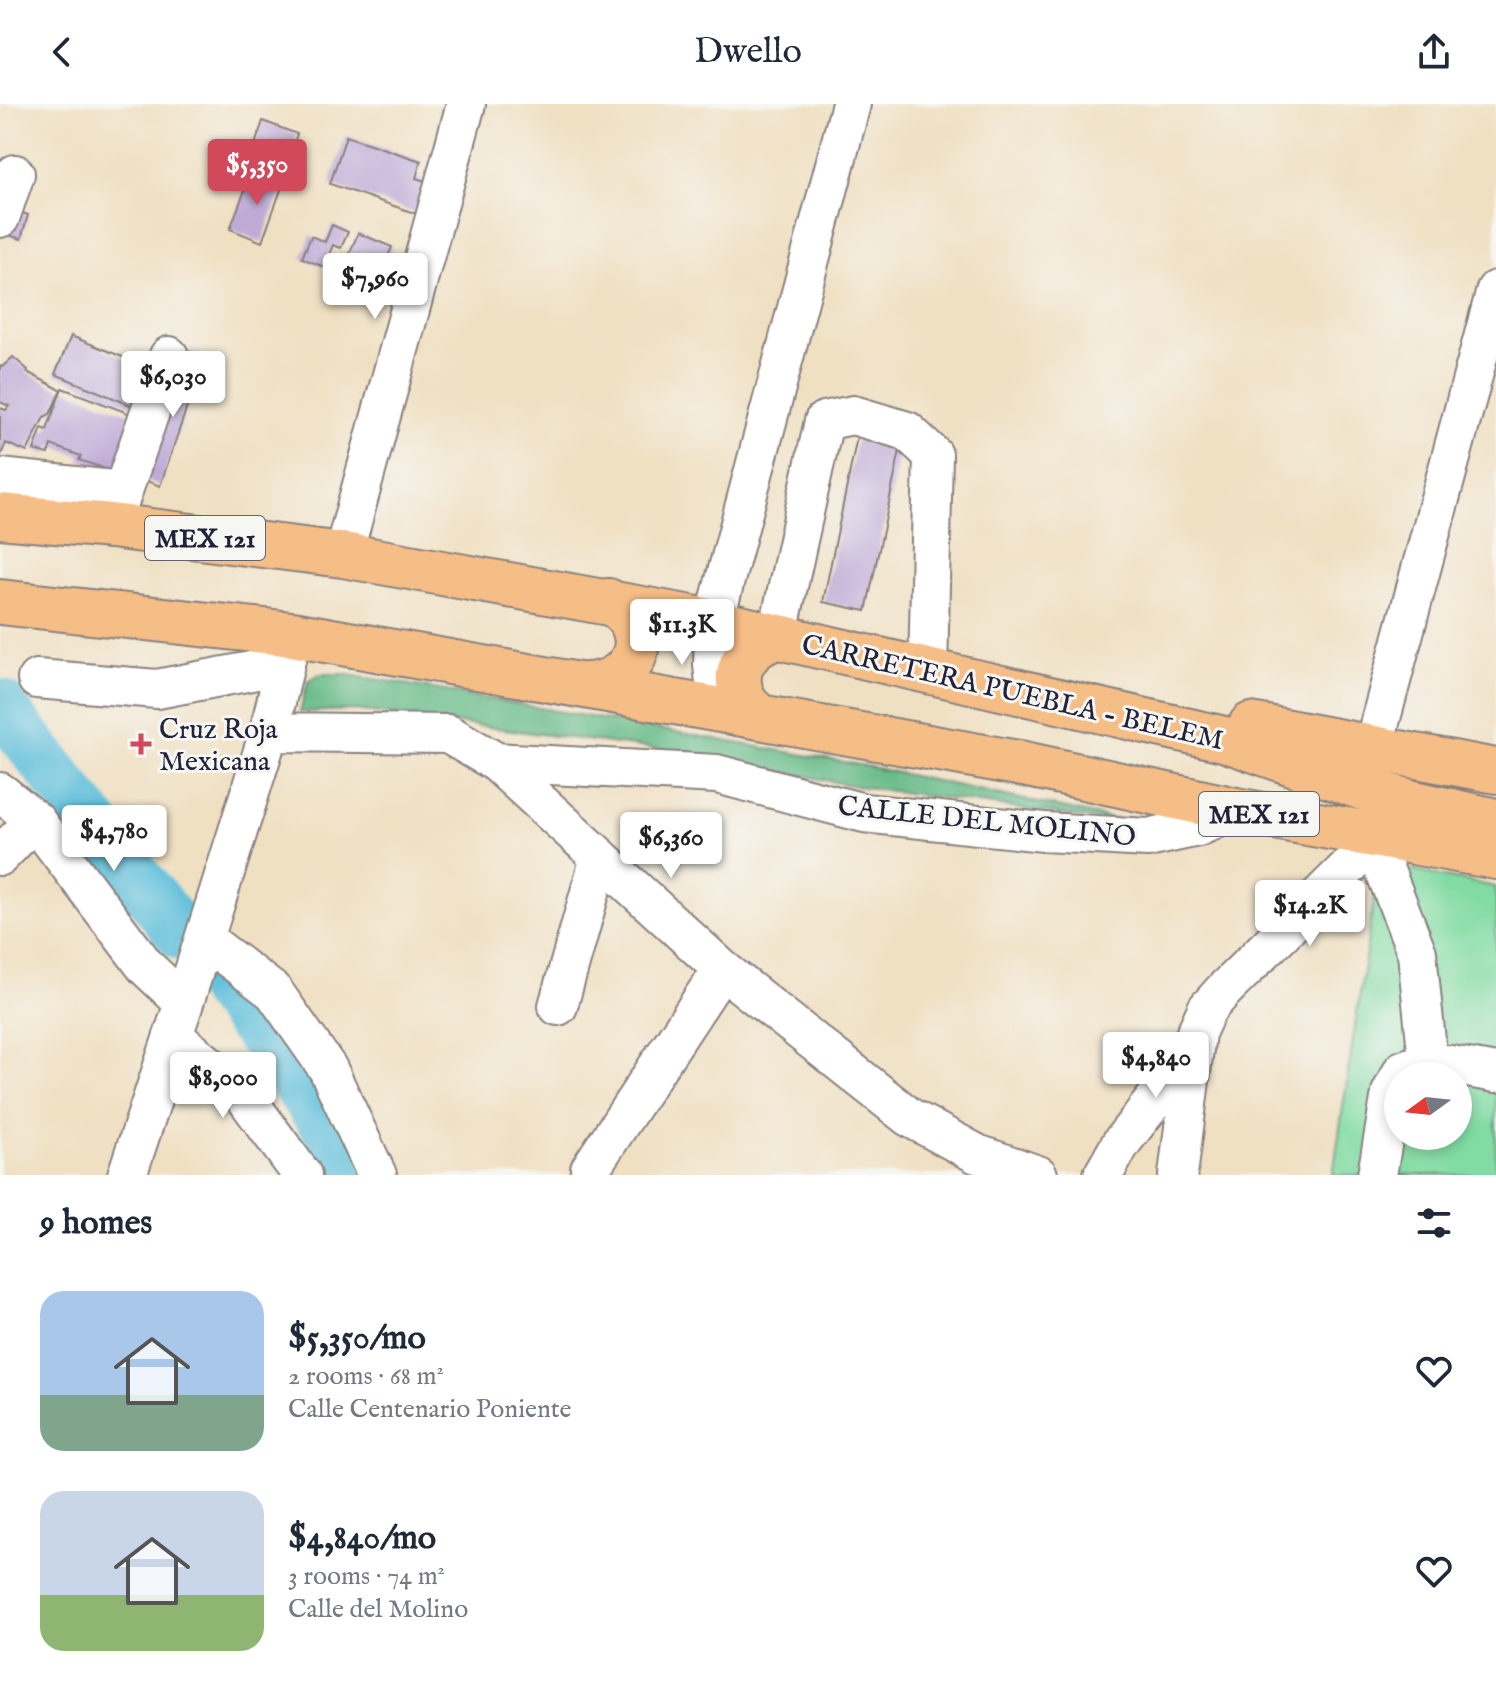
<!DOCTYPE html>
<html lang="en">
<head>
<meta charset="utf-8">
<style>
  body { margin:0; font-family:"IM FELL English",serif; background:#f6f6f7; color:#1f2937; height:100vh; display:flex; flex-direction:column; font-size:30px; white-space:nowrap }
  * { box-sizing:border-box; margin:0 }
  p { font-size:26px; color:#747a83 }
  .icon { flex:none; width:44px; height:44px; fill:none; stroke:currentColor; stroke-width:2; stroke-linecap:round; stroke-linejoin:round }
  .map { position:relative; height:1071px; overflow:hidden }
  .panel { display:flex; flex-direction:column; background:#fff; flex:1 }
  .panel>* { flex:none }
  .needle { width:52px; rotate:255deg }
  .controls { position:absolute; left:1384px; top:958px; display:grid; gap:16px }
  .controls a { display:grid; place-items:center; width:88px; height:88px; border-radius:50%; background:#fff; box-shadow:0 4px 12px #0003; font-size:40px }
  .price { position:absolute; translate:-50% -68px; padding:0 18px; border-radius:8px; background:#fff; color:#222; font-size:26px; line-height:52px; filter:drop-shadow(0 2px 4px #0008) }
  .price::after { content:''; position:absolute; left:50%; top:48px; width:24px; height:18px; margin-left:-12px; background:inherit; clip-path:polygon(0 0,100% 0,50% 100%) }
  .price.current { background:#d1495b; color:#fff }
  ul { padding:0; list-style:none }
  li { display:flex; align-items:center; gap:24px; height:200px; padding:0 40px }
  li span { display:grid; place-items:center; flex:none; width:224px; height:160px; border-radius:24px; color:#555 }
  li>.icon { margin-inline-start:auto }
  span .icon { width:96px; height:96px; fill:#fffc; stroke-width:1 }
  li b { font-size:34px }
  h2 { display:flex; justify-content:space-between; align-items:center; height:96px; padding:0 40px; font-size:34px }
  header { display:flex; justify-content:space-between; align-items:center; height:104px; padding:0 40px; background:#fff; font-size:36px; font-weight:600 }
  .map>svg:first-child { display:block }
  .green { fill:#81dba2; stroke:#527e6e; stroke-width:2; fill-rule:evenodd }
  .forest { fill:#68bb88; stroke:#456e62; stroke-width:2 }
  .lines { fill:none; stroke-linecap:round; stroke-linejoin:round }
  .river { stroke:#5cbeda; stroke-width:52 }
  .building { fill:#c0abd7 }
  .minor-casing { stroke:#89817e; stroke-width:42 }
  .major-casing { stroke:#89817e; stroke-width:48 }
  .minor { stroke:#fff; stroke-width:38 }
  .major { stroke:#f6be87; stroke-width:44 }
  .poi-dot { fill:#d1495b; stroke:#f6f6f2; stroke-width:3 }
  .labels { text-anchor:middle; stroke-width:6; stroke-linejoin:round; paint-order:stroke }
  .shield { fill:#f6f6f2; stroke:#626272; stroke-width:2 }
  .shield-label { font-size:26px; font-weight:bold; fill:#22223b }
  .street-label { font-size:28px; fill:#22223b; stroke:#f6f6f2 }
  .poi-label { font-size:28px; fill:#22223b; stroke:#f6f6f2; text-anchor:start }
</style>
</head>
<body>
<header><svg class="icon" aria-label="back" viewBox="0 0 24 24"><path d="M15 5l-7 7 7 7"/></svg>Dwello<svg class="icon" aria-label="share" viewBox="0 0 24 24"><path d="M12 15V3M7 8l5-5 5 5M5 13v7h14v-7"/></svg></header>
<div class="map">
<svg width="1496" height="1071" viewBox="0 0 1496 1071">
  <rect width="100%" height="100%" fill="#f6f6f2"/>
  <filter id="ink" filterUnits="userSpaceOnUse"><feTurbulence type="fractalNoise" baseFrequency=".0125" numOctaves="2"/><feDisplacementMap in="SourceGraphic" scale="16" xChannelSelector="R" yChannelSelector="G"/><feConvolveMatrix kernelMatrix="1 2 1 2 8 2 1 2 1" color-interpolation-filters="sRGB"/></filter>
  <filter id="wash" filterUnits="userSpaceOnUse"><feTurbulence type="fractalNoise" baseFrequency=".006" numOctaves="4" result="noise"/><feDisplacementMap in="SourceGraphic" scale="32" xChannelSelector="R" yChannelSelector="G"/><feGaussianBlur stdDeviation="1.8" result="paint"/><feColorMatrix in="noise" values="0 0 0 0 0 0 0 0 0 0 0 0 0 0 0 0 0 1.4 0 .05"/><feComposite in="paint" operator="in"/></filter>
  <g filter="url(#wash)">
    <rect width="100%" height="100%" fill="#f0e0c2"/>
    <!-- green -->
    <path class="green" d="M1379,760l117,23v288h-163zM1398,972h60v60h-60z"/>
    <!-- forest -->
    <path class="forest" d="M320,570h21l58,9 467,83 284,61 -300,-42 -155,-31 -339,-44 -56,2 8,-31z"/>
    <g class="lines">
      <!-- river -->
      <path class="river" d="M0,601l181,229
        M223,883l58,74 80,114"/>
    </g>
    <g id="blocks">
      <!-- building -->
      <path class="building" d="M263,17l34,13 -16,46 -34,-12z
        M346,32l75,25 -5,17 12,4 -11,32 -87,-30z
        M252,68l31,12 -21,58 -32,-13z
        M8,104l20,7 -7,24 -21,-7z
        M332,121l16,7 -7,16 -8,-3 -9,22 -22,-9 9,-22 14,6z
        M358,129l34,14 -16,39 -34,-14z
        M71,232l84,34 -15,39 -85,-35z
        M186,247l18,6 -44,129 -19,-7z
        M13,253l15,13 -1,2 34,18 -11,24 -6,3 -17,35 -21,-9 -6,14v-49l6,2 3,-4 -9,-4v-36l2,1z
        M62,284l74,28 -18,57 -39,-13 2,-4 -30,-11 -3,9 -14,-4 8,-22 5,2z
        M858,328l44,9 -36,170 -43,-9z"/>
    </g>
  </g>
  <g filter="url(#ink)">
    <use href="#blocks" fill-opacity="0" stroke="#89817e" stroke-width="2"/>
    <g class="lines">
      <!-- minor casing -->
      <g class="minor-casing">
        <path id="minor" d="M0,114l15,-44
          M0,374l122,13
          M111,422l58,-170
          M343,451l123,-451
          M777,533l47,-216 29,-6 54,16 26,24 -5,216
          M37,575l120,10 126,-24
          M718,605l-5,-44 1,-43 137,-518
          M269,628l179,2 48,28 226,207 187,148 68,37 61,21
          M496,658l221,12 147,39 180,19 104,6 50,-11 38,-17
          M1365,674l131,-488
          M0,688l35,28 111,147 38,36
          M1368,744l15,18 34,87 11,108
          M0,752l35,-36
          M204,835l70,53 54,77 49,106
          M558,902l42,-149
          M173,932l67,54 62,85
          M1400,972l3,-6 25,-9 68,12
          M590,1065l132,-200
          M127,1071l57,-172 85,-271 23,-98
          M1103,1071l18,-32 35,-45 32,-53
          M1178,1071l18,-142 11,-24 17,-19 158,-156
          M1377,1071l14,-82 7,-14"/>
      </g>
      <!-- major casing -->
      <g class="major-casing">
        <path id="major" d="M0,412l111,10 232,29 371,67 510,117 139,49 51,15 82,18
          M0,498l292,32 732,130 212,46 260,47
          M586,581c53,-1 71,-58 22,-84
          M757,611c-32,-29 -20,-66 20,-78
          M1251,621l245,46"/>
      </g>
      <!-- minor -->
      <use href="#minor" class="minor"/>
      <!-- major -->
      <use href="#major" class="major"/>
    </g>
  </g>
  <!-- markers -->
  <path class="poi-dot" d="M137 628h8v8h8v8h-8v8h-8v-8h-8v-8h8z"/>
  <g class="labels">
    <!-- shield labels -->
    <g class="shield">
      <rect x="145" y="412" width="120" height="44" rx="6"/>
      <rect x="1199" y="688" width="120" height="44" rx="6"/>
    </g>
    <g class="shield-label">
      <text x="205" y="443">MEX 121</text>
      <text x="1259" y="719">MEX 121</text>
    </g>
    <!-- street labels -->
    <g class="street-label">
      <text transform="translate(1013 587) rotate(13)" y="10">CARRETERA PUEBLA - BELEM</text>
      <text transform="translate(987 716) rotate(6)" y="10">CALLE DEL MOLINO</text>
    </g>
    <!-- poi labels -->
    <g class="poi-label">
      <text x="159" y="634">Cruz Roja<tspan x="159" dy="32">Mexicana</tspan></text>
    </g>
  </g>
</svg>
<div class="controls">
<a><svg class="needle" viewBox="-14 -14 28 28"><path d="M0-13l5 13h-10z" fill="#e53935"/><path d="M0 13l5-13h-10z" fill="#747a83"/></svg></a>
</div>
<b class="price current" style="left:257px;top:103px">$5,350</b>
<b class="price" style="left:375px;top:217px">$7,960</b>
<b class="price" style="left:173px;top:315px">$6,030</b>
<b class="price" style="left:682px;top:563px">$11.3K</b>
<b class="price" style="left:114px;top:769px">$4,780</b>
<b class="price" style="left:671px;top:776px">$6,360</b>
<b class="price" style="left:1310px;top:844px">$14.2K</b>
<b class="price" style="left:1156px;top:996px">$4,840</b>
<b class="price" style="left:223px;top:1016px">$8,000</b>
</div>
<section class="panel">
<h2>9 homes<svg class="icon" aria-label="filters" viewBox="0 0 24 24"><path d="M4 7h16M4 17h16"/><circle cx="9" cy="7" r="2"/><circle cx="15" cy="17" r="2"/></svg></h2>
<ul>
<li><span style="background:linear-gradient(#a9c7e8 65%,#7fa58c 0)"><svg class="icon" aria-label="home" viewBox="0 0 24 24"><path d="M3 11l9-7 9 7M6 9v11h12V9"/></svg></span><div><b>$5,350/mo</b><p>2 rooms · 68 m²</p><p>Calle Centenario Poniente</p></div><svg class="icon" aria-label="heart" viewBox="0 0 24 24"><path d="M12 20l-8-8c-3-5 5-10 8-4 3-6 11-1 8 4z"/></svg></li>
<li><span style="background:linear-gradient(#c9d6e8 65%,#8fb573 0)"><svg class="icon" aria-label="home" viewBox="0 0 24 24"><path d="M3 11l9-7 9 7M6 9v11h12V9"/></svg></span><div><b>$4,840/mo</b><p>3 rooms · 74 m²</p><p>Calle del Molino</p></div><svg class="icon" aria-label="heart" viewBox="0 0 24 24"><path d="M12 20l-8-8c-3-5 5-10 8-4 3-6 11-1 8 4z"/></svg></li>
</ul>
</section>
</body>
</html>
